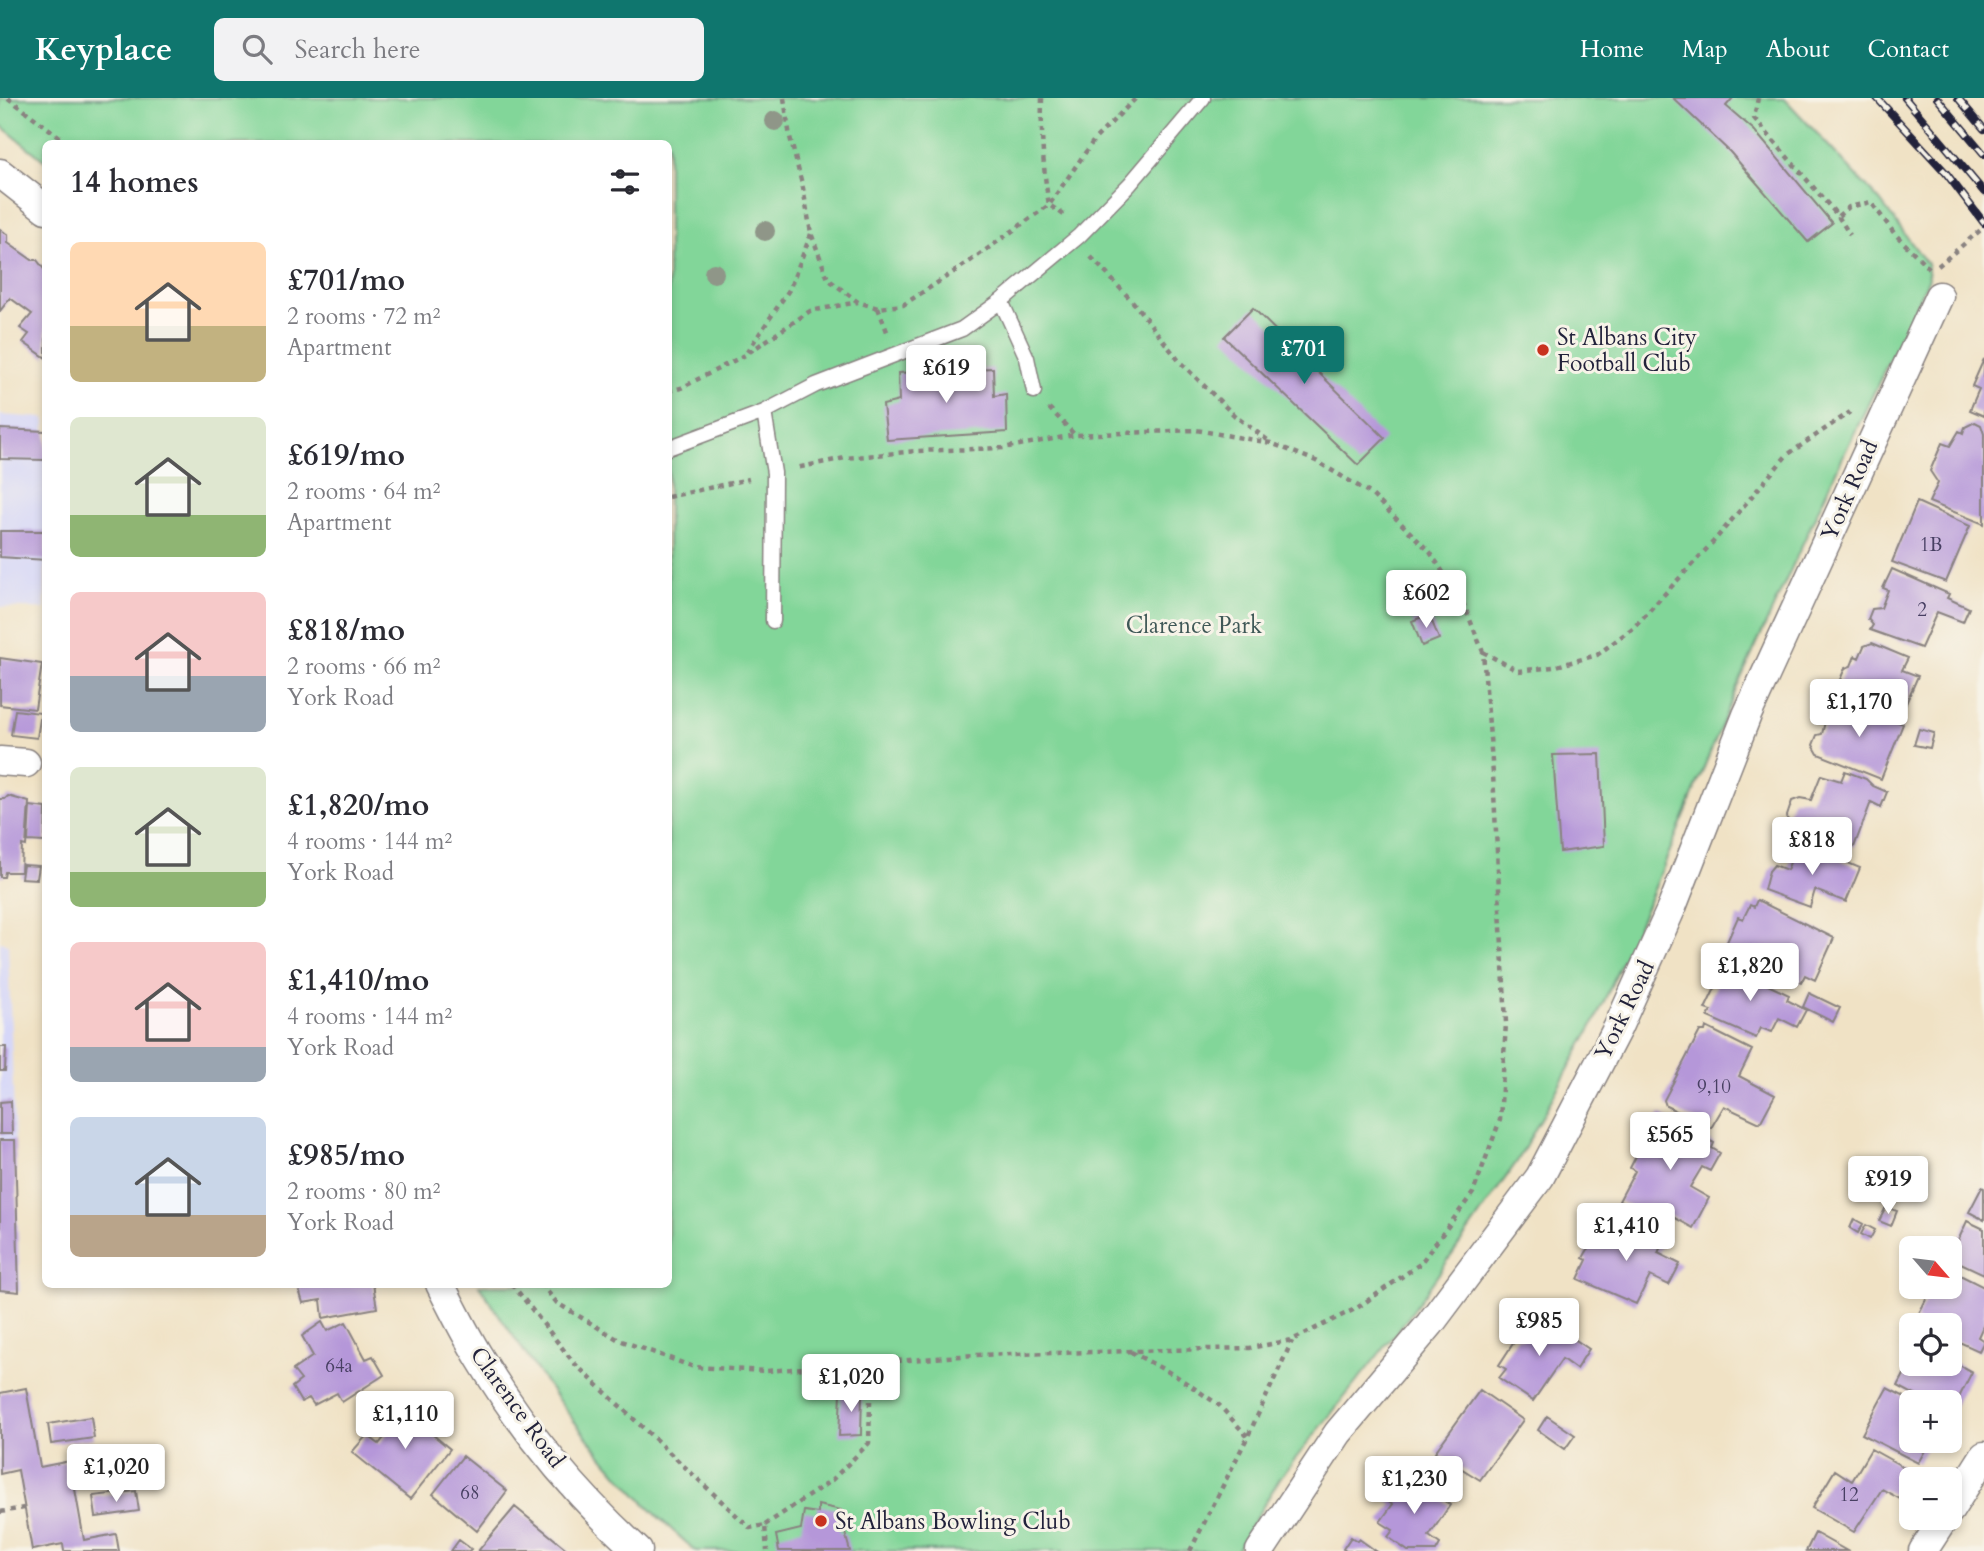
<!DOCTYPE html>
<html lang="en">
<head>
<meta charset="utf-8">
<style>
  body { margin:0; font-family:Cardo,serif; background:#f2f2f3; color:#2b2b33; height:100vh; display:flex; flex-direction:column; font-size:26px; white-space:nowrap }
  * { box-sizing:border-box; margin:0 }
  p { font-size:23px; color:#7c7c81 }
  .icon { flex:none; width:38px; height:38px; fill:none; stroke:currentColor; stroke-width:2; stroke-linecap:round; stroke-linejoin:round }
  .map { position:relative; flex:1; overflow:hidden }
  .side { position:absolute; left:42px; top:42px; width:630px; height:1148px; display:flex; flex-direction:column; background:#fff; border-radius:10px; box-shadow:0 4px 10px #0003 }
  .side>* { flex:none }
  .needle { width:46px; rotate:118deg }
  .fabs { position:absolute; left:1899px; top:1138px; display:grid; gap:14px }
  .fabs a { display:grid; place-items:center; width:63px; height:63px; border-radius:10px; background:#fff; box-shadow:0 4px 10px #0003; font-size:35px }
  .price { position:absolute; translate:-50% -60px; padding:0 16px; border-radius:7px; background:#fff; color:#222; font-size:23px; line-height:46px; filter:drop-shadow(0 2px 4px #0008) }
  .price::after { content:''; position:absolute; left:50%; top:42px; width:21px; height:16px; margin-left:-10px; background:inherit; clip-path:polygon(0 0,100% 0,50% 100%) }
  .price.on { background:#0f766e; color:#fff }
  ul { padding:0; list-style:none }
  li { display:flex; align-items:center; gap:21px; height:175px; padding:0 28px }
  li span { display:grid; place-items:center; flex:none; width:196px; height:140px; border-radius:10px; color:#555 }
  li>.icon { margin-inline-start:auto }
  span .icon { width:84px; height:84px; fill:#fffc; stroke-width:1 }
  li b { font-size:30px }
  h2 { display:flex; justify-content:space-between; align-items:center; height:84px; padding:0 28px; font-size:30px }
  header { display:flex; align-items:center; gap:42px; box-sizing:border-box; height:98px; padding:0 35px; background:#0f766e; color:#fff }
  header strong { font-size:33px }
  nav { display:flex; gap:38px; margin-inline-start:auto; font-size:24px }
  .search { width:490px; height:63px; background:#f2f2f3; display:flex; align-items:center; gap:18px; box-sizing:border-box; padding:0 24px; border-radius:10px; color:#7c7c81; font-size:26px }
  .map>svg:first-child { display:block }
  .built { fill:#d6d7f8 }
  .green { fill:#82d699; stroke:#527c6a; stroke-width:2 }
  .building { fill:#b597d9 }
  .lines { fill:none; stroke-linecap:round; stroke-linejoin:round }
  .service-casing { stroke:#898280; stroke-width:17 }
  .minor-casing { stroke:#898280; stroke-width:31 }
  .path { stroke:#898280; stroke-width:4.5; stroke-dasharray:5 5; stroke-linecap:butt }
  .service { stroke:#fff; stroke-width:14 }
  .minor { stroke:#fff; stroke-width:28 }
  .rail-casing { stroke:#22223b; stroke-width:8 }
  .rail { stroke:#f7f3e8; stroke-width:5; stroke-dasharray:16; stroke-linecap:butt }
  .tree { fill:#8f9688 }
  .poi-dot { fill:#c8321e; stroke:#f7f3e8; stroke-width:2.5 }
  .labels { text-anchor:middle; stroke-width:6; stroke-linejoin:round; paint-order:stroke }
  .number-label { font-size:19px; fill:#473f62 }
  .poi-label { font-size:23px; fill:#22223b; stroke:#f7f3e8; text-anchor:start }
  .street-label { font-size:23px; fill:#22223b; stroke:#f7f3e8 }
  .park-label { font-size:23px; fill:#3f5857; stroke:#f7f3e8 }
</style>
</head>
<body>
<header>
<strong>Keyplace</strong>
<div class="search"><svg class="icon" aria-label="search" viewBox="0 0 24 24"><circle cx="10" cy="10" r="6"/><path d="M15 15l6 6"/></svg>Search here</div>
<nav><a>Home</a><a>Map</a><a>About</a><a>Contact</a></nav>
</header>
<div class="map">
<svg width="1984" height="1453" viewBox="0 0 1984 1453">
  <rect width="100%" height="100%" fill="#f7f3e8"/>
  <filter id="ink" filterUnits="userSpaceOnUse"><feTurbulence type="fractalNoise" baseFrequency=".0143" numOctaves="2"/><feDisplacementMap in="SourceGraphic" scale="14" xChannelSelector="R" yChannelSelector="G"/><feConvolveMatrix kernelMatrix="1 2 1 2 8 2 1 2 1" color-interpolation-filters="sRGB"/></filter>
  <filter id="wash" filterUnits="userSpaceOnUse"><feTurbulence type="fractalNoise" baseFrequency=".00686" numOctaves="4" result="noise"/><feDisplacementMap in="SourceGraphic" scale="28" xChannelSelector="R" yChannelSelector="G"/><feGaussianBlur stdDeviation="1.57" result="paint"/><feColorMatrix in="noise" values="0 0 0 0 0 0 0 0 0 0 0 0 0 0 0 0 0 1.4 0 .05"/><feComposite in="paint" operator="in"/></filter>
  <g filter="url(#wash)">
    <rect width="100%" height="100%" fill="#f0e2c5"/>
    <!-- built -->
    <path class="built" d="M0,317l45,3v191l-45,-2z
      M0,844l8,2 12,348 -20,-1z"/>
    <!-- green -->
    <path class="green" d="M0,0h1784l96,103 47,63 2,14 -92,191 -100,218 -86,210 -56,124 -77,139 -108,155 -130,163 -44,73h-540c-89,-74 -154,-171 -217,-266l189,-1v-1140h-622l-1,17 -45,-36z"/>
    <g id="blocks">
      <!-- building -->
      <path class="building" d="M1673,0h60l-7,8 28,24 78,93 -24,19 -78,-90z
        M0,131l8,6v8l24,17h5l9,12v86l-23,-16 6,-8 -9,-6 12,-14 -22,-16 -10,13z
        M1253,210l132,130 -27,27 -134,-128z
        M1984,261v57l-14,-6 9,-21 -7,-3z
        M993,270l1,28 12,-2 1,38 -120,8 -4,-35 16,-4 -1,-28z
        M1975,324l6,3 3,9v90l-55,-22 9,-19 -8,-12 12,-28 8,3 9,-15 4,2 2,-6z
        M0,331l46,2v29l-46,-1z
        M1917,404l53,24 -24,56 -54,-20z
        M0,433h46v29l-46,-3z
        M1892,471l57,25 -2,4 22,10 -6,14 -26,-10 -16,36 -51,-18 3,-5 -5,-6 4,-10 9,-1 7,-18 -5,-2z
        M1429,516l10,25 -17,7 -10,-25z
        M1872,545l36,15 -6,12 16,6 -14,32 -17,-7 -2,5 -42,-16 -4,-8 6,-14 6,-2 4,-10 4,2 5,-12z
        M0,560l42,6 -7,45 -35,-4z
        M1839,605l28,12 3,-6 33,15 -22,55 -63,-25 -5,-9 4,-10 5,-1 6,-24h8z
        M15,612l26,3 -4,25 -26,-3z
        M1919,631l15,4 -4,15 -16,-3z
        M1600,656l4,92 -44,6 -7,-97z
        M1845,673l21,8 7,7 14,6 -6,15 -10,-5 -17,45 -66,-25 -1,-6 5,-15 8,-3 11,2 10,-25 20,6z
        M8,698l21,6 -3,44 -4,-1 -1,27h-16l-1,5h-4v-78h5z
        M30,708l16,2 -1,34 -17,-1z
        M1798,744l62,26 -14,34 -31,-12 -5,17 -46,-17 5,-19 5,-6 13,5z
        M23,767l16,1 -2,13 -16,-1z
        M1757,802l77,38 -19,42 -10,-5 -4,8 -45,-21 -1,4 -32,-15 15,-34 5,2 7,-14 4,2z
        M1726,867l63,30 -2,5 19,10 -9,17 -18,-9 -7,14 -11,-4 -5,10 -48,-21 3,-6 -6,-2 12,-25 -5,-2 7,-15 5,2z
        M1809,895l31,15 -7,14 -30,-15z
        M1706,929l46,23 -13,26 36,19 -15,28 -36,-17 -13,22 -45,-22 -2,-6 36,-69h5z
        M0,949h6l-1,24h-5z
        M11,1003l1,33h-12v-32z
        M1660,1016l54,29 -2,5 8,5 -10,18 -8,-4 -12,20 19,11 -16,30 -36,-20 -6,10 -32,-17 16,-30 -5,-3 16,-31 -2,-5 5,-10 7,-1z
        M0,1042h15l4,152 -19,-2z
        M1982,1089l2,1v32l-15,-8z
        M1886,1109l11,4 -6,15 -12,-5z
        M1854,1121l9,5 -5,9 -8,-5z
        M1967,1123l17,8v45l-34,-16z
        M1866,1127l9,5 -5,9 -9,-5z
        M1630,1128l33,16 -5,11 22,11 -11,21 -19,-9 -14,28 -58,-25 9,-19 -4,-2 8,-14 -3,-3 6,-11h5l2,-3 23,11z
        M1950,1172l34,17v37l-6,13 6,4 -5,10 -24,-11 -5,12v-27h-26l-9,-4 18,-35h17z
        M303,1186h70l4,24 -54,10 -2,-18 -18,3 -5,-17z
        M1542,1219l47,32 -13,20 -14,-10 -29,42 -34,-23 7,-9 -7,-4 19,-29 3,3 8,-10 3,2z
        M322,1224l5,9 19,-9 20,37 7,-3 11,19 -42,27 -5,-9 -23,12 -5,-7 -8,4 -9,-15 9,-7 -8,-10 20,-14 -11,-20z
        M1950,1262l22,12 -22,43v-13h-22l-30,-16 12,-23h40z
        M26,1290l14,79 30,-6 14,79 32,-6 3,17h-55l-1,-7 -31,6 -14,-80 -18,4v-81z
        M1887,1290l24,12v40h20l-13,23 -56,-29z
        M1480,1292l43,30 -43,60 -45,-28z
        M841,1294l21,1 -1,42 -22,1z
        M413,1303l22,16 -9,12 24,20 -40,50 -58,-47 15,-17 12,9z
        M1547,1318l28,19 -10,14 -27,-19z
        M91,1319l3,21 -43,6 -3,-20z
        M1871,1351l43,24 -14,26 -18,-10 -28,43 -42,-24 23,-38 17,11z
        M463,1358l44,35 -30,40 -44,-37z
        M1408,1376l42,31 -21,31 11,8 -4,7h-28l-20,-14 5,-7 -13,-8 13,-18 -8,-5 6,-9 3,2z
        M136,1393l3,20 -43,6 -3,-21z
        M818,1407l23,5 -2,23h6l5,18h-71l-3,-16 25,-6 3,-18 14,2z
        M515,1409l54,44h-91z
        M1815,1435l32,18h-41z
        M1351,1439l6,4 2,-2 17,12h-30l-3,-2z
        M459,1442l12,9 -2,2h-18z"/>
    </g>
  </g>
  <g filter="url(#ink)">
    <use href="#blocks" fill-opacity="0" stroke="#898280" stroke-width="2"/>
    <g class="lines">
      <!-- service casing -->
      <g class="service-casing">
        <path id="service" d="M1001,203l26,57 7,33
          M764,314l10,61 -1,148
          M668,350l96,-36 52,-27 146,-56 39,-28 78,-65 51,-52 73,-86"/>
      </g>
      <!-- minor casing -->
      <g class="minor-casing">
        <path id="minor" d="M0,75l46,36
          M0,663l26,2
          M440,1186c13,26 26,52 41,76 42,70 97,136 157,191
          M1950,1412l34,-54
          M1260,1453l78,-118 92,-109 110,-147 78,-150 54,-120 75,-192 192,-419
          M1923,1453l22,-34"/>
      </g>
      <!-- path -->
      <path class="path" d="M8,0l61,46
        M784,0l6,39 13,51 8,45 17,46 30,23 20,6 25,-3 63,-41 83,-59 45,-65 42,-42
        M1042,0c-1,36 1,71 7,107l18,12
        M1758,0l-4,20 84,98 12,19
        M1838,118l11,-9 22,-5 23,31 35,35
        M1091,159l42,45 47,60 55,54 34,25
        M1938,168l46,-39
        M878,210l10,26
        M747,254l42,-62 22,-56
        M668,293l13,-3 64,-33 65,-44 48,-9
        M1049,310l26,27
        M668,399l81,-18
        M1483,554l35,19 35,-4 44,-12 37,-28 79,-85 74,-87 63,-43
        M512,1186l62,79 176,165 15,-3 2,26
        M541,1186l16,19 62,37 75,27 72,4 208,-16 276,-7 42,-8 65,-32 63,-44 53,-71 27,-73 6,-97 -13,-249 -10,-122 -19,-47 -34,-53 -60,-59 -54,-32 -45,-18 -75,-13 -121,5 -72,13 -86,3 -72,7 -49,10
        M1131,1254l45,24 43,29 28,31
        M0,1414l24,-4
        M765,1427l67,-45 37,-37 2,-81
        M1190,1453l58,-115 44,-95"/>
      <!-- service -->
      <use href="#service" class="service"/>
      <!-- minor -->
      <use href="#minor" class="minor"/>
      <!-- rail casing -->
      <g class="rail-casing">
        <path id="rail" d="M1877,0l69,75 38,50
          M1905,0l79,94
          M1937,0l47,56
          M1958,0l26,31"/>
      </g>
      <!-- rail -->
      <use href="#rail" class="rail"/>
    </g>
    <!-- trees -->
    <g class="tree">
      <circle cx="775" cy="23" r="10"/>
      <circle cx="765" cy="133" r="10"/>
      <circle cx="714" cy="175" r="10"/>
    </g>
  </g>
  <!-- markers -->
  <g class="poi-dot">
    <circle cx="1543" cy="252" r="7"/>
    <circle cx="821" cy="1423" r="7"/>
  </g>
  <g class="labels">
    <!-- number labels -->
    <g class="number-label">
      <text x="1931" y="453">1B</text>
      <text x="1922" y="518">2</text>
      <text x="1714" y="995">9,10</text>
      <text x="339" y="1274">64a</text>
      <text x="470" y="1401">68</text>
      <text x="1849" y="1403">12</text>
    </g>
    <!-- poi labels -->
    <g class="poi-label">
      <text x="1557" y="247">St Albans City<tspan x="1557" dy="26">Football Club</tspan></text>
      <text x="835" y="1431">St Albans Bowling Club</text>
    </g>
    <!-- street labels -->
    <g class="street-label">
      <text transform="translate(1849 392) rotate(-66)" y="8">York Road</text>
      <text transform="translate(1624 912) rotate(-64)" y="8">York Road</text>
      <text transform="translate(518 1309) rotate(54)" y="8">Clarence Road</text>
    </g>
    <!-- park labels -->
    <g class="park-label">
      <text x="1194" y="535">Clarence Park</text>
    </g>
  </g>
</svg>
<div class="fabs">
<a><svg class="needle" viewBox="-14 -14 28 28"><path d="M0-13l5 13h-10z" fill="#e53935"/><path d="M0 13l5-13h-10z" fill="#7c7c81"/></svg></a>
<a><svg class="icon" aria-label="locate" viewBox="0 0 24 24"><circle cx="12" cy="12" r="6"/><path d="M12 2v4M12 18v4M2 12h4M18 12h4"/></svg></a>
<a>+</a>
<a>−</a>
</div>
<b class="price on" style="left:1304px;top:288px">£701</b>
<b class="price" style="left:946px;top:307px">£619</b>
<b class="price" style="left:1426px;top:532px">£602</b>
<b class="price" style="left:1859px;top:641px">£1,170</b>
<b class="price" style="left:1812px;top:779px">£818</b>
<b class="price" style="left:1750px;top:905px">£1,820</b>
<b class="price" style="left:1670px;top:1074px">£565</b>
<b class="price" style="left:1888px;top:1118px">£919</b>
<b class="price" style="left:1626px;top:1165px">£1,410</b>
<b class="price" style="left:1539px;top:1260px">£985</b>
<b class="price" style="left:851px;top:1316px">£1,020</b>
<b class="price" style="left:405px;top:1353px">£1,110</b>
<b class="price" style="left:116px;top:1406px">£1,020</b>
<b class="price" style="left:1414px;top:1418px">£1,230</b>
<section class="side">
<h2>14 homes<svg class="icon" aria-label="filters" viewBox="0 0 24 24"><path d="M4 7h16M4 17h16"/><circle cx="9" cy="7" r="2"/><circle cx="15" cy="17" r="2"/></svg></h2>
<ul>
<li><span style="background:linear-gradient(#ffd9b3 60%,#c2b280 0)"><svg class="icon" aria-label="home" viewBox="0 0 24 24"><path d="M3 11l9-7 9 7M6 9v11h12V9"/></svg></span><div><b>£701/mo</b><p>2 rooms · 72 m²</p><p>Apartment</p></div></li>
<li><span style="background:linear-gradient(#dfe7d0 70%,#8fb573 0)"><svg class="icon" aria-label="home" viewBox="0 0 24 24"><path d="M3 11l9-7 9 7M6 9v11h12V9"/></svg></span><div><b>£619/mo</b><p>2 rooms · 64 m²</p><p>Apartment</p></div></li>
<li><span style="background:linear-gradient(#f6c9c9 60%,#9aa5b1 0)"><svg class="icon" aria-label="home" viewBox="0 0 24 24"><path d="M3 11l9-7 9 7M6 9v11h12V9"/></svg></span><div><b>£818/mo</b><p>2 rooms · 66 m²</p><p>York Road</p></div></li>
<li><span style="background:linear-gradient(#dfe7d0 75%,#8fb573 0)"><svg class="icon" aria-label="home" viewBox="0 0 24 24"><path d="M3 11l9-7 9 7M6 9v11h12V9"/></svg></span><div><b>£1,820/mo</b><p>4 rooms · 144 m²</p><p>York Road</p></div></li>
<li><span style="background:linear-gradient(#f6c9c9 75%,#9aa5b1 0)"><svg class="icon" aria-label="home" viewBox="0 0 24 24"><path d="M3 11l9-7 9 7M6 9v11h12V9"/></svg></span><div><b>£1,410/mo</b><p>4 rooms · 144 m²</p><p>York Road</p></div></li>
<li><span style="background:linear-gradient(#c9d6e8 70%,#b9a48a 0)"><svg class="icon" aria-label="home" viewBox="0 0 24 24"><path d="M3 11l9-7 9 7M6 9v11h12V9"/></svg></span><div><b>£985/mo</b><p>2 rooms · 80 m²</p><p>York Road</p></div></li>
</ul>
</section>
</div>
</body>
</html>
